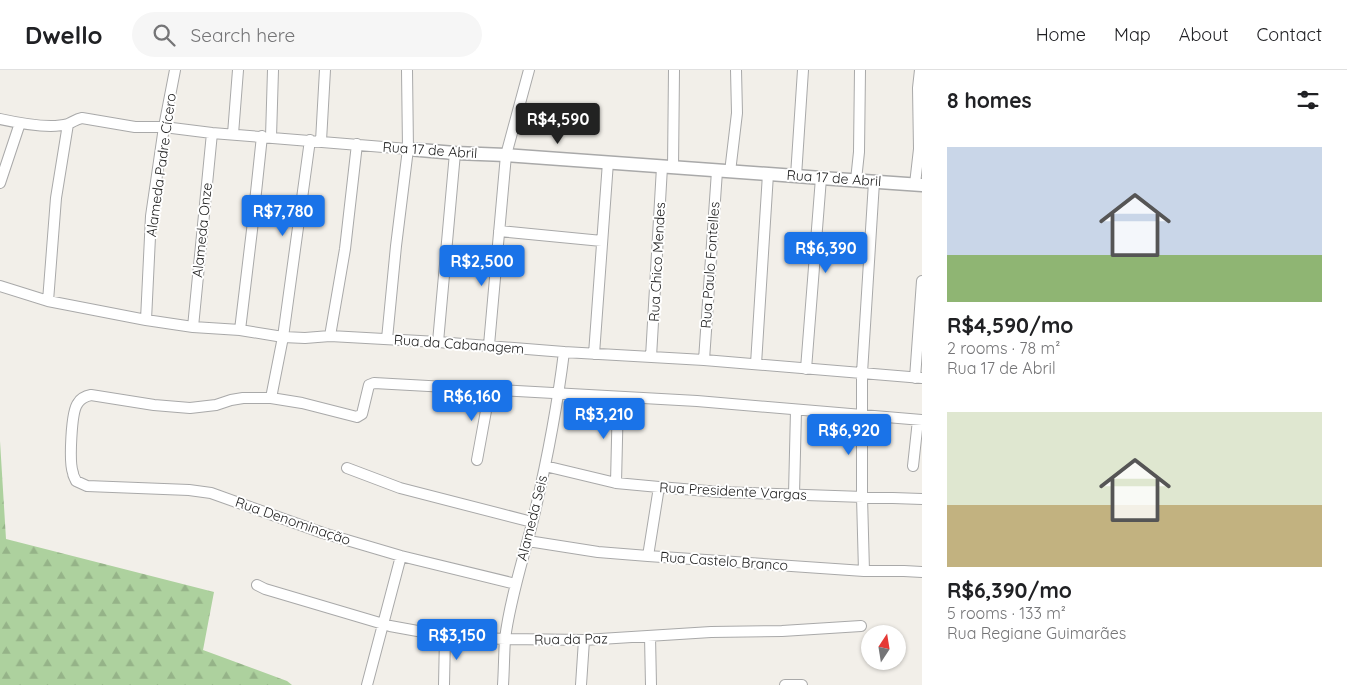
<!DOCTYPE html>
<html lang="en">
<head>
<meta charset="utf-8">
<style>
  body { margin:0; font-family:Quicksand,sans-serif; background:#f6f6f6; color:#202124; height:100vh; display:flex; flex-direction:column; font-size:19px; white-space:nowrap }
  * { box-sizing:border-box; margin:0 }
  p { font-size:16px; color:#757577 }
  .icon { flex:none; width:28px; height:28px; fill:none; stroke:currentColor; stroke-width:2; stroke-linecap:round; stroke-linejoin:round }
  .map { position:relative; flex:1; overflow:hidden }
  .drawer { display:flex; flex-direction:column; background:#fff; width:425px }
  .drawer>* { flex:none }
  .needle { width:32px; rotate:12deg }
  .fabs { position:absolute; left:861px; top:555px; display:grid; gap:10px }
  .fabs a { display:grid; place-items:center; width:45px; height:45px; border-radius:50%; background:#fff; box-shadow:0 1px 4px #0004; font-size:25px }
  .price { position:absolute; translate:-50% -42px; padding:0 11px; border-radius:5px; background:#1a73e8; color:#fff; font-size:16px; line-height:32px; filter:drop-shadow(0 1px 2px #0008) }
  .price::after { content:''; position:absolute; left:50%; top:30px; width:15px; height:11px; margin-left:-8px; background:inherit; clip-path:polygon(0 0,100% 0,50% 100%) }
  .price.on { background:#222; color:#fff }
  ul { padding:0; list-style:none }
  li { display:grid; align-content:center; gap:10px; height:265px; padding:0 25px }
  li span { display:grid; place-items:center; height:155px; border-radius:0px; color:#555 }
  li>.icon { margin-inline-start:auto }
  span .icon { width:90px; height:90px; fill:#fffc; stroke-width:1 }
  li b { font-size:21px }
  h2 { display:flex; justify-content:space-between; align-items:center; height:60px; padding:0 25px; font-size:21px }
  header { display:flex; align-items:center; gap:30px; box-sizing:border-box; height:70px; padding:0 25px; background:#fff; border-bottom:1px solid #e0e0e0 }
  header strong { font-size:24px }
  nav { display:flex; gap:28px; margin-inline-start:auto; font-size:18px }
  .search { width:350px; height:45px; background:#f6f6f6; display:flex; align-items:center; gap:12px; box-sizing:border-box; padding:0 18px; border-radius:28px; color:#757577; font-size:19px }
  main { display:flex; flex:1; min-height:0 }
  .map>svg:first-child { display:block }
  .forest { fill:url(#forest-firs) }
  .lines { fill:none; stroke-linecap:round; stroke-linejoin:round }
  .minor-casing { stroke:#a9a9a9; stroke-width:12 }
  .tertiary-casing { stroke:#a9a9a9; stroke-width:15 }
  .minor { stroke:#fff; stroke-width:10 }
  .tertiary { stroke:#fff; stroke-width:12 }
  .labels { text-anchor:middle; stroke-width:4; stroke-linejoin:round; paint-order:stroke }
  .street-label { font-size:14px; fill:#222; stroke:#fff }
</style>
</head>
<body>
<header>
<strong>Dwello</strong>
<div class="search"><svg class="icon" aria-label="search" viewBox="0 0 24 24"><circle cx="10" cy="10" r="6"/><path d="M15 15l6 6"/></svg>Search here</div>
<nav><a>Home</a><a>Map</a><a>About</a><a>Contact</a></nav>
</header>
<main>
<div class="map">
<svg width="922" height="615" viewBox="0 0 922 615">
  <defs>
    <pattern id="forest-firs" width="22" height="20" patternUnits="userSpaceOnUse" patternTransform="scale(1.25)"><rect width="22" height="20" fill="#add19e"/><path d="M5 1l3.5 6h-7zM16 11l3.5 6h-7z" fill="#95b388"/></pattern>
  </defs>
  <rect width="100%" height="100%" fill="#f2efe9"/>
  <!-- forest -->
  <path class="forest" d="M0,371l6,98 208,53 -11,58 84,31 5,4h-292z"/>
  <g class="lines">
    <!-- minor casing -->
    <g class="minor-casing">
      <path id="minor" d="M0,49c18,4 50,10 68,5 5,-2 8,-5 14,-6l53,9h29l48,6 196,16
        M233,64l5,-64
        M271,67l2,-67
        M321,71l4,-71
        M673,98l1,-98
        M730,102l7,-59 -1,-43
        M796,106l7,-106
        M856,110l3,-28 1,-82
        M0,113l20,-60
        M915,114l4,-35 -1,-61 2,-18
        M499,161l103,10
        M0,216l48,15 98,19 47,7 47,3 43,7 22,1 25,-2 108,6 126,10 140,8 218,18
        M48,231l8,-103 12,-74
        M146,250l5,-104 13,-89 11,-57
        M193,257l19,-194
        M240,260l12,-100 10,-94
        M330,266l15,-87 12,-105
        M387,269l9,-93 12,-97 -1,-79
        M438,272l17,-189
        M489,275l17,-190 23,-85
        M594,284l14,-192
        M651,287l11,-190
        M704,290l13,-189
        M756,294l12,-190
        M806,299l15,-191
        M915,308l7,-97
        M271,328l12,-61 27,-197
        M477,390l13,-71
        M545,396l71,17 43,4 61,5 202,7
        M913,396l5,-46
        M347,398l53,20 132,34
        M616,413l2,-86
        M794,424l2,-84
        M528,471l70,11 50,4 216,15h40l18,1
        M648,486l11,-69
        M864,501l-2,-74v-124l12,-191
        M516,514l-115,-28 -78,-23 -112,-40 -22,-3 -102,-4 -11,-5c-1,-3 -3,-5 -3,-8 -4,-10 -2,-62 5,-70 3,-5 8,-7 13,-8l63,10 36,3 26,-3 15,-5 12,-2h28l31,5 55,14 5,-3 7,-29 5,-2 323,18 225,19
        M257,515l8,4 125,37 55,10 16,1 44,2 79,1 127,-8 71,-1 79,-5
        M650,566l1,49
        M367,615l34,-129
        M444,615l1,-49
        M503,615c1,-15 1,-31 2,-46 5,-40 18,-79 28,-119 13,-55 24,-111 31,-168
        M581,615l3,-45
        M785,615h17"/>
    </g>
    <!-- tertiary casing -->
    <g class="tertiary-casing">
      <path id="tertiary" d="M408,79l47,4 51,2 290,21 25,2 101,7"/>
    </g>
    <!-- minor -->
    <use href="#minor" class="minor"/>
    <!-- tertiary -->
    <use href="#tertiary" class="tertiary"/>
  </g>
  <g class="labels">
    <!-- street labels -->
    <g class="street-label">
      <text transform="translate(430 80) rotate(4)" y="5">Rua 17 de Abril</text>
      <text transform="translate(161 95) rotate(-82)" y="5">Alameda Padre Cícero</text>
      <text transform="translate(834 108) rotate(4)" y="5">Rua 17 de Abril</text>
      <text transform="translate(202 160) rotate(-84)" y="5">Alameda Onze</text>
      <text transform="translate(657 192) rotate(-87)" y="5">Rua Chico Mendes</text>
      <text transform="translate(710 195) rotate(-86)" y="5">Rua Paulo Fontelles</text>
      <text transform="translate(459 274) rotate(4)" y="5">Rua da Cabanagem</text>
      <text transform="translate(733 421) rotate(3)" y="5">Rua Presidente Vargas</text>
      <text transform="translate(532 448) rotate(-76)" y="5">Alameda Seis</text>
      <text transform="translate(293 451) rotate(19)" y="5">Rua Denominação</text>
      <text transform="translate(724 491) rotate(4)" y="5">Rua Castelo Branco</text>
      <text transform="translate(571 569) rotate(-1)" y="5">Rua da Paz</text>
    </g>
  </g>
</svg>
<div class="fabs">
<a><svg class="needle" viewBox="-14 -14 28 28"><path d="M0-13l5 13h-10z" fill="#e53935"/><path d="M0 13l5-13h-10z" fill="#757577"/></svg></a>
</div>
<b class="price on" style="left:558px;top:75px">R$4,590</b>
<b class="price" style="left:283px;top:167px">R$7,780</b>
<b class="price" style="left:826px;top:204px">R$6,390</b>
<b class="price" style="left:482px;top:217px">R$2,500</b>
<b class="price" style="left:472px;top:352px">R$6,160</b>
<b class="price" style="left:604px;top:370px">R$3,210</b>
<b class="price" style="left:849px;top:386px">R$6,920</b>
<b class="price" style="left:457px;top:591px">R$3,150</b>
</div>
<section class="drawer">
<h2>8 homes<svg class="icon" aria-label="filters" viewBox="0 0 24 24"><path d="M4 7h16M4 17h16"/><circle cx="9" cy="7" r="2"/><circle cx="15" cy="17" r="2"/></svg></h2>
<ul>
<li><span style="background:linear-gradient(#c9d6e8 70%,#8fb573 0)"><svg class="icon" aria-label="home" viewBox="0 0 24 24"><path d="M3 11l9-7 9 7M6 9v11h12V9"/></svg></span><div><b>R$4,590/mo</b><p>2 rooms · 78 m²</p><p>Rua 17 de Abril</p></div></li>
<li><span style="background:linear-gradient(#dfe7d0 60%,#c2b280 0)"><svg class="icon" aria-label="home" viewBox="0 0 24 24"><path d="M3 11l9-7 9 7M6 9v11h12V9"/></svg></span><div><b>R$6,390/mo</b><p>5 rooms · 133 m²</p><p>Rua Regiane Guimarães</p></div></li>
</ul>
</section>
</main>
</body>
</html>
